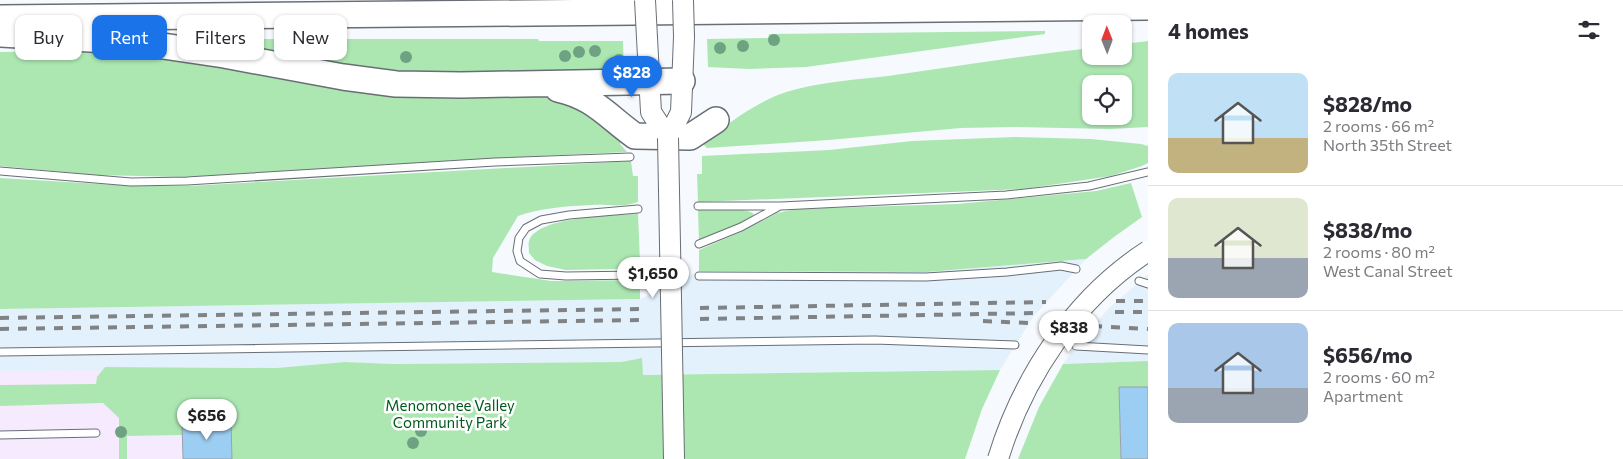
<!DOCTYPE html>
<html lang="en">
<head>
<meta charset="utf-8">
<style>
  body { margin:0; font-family:Commissioner,sans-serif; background:#f7f7f7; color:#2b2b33; height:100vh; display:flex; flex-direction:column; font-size:19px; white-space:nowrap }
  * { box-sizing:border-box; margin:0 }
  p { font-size:16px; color:#7c7c81 }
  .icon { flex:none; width:28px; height:28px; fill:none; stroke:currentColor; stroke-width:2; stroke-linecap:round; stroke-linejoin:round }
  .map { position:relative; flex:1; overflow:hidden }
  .panel { display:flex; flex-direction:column; background:#fff; width:475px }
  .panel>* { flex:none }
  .banner { position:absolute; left:15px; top:15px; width:475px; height:45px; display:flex; gap:10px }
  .needle { width:32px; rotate:359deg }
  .fabs { position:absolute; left:1082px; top:15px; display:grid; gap:10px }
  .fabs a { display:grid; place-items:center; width:50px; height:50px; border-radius:10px; background:#fff; box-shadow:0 1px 4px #0004; font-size:25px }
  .price { position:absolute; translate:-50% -42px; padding:0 11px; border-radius:18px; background:#fff; color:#222; font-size:16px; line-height:32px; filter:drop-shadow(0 1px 2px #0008) }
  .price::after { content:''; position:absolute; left:50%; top:30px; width:15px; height:11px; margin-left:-8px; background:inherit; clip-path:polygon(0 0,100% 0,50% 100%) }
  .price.selected { background:#1a73e8; color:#fff }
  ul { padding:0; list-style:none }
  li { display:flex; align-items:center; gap:15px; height:125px; padding:0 20px }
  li+li { border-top:1px solid #e1e1e2 }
  li span { display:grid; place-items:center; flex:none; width:140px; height:100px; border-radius:10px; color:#555 }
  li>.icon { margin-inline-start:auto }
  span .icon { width:60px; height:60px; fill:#fffc; stroke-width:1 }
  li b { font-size:21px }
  h2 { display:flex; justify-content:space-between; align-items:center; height:60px; padding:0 20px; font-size:21px }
  .pill { padding:0 18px; border-radius:10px; background:#fff; box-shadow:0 1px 4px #0004; font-size:18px; line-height:45px }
  .pill.selected { background:#1a73e8; color:#fff }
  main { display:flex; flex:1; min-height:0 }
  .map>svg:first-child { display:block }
  .built { fill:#e3f1fd }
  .industrial { fill:#f6eaff }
  .green { fill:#ace7b2; fill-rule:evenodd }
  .building { fill:#9ccdf2; stroke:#9aa1a7 }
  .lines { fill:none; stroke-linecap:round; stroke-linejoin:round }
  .lane-casing { stroke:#686e74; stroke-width:9 }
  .secondary-casing { stroke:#686e74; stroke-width:22 }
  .highway-casing { stroke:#686e74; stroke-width:28 }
  .lane { stroke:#fff; stroke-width:7 }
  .secondary { stroke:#fff; stroke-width:20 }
  .highway { stroke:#fff; stroke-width:25 }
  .rail { stroke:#808386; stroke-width:4; stroke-dasharray:9 9; stroke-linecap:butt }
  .secondary-bridge-casing { stroke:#686e74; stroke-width:22; stroke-linecap:butt }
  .secondary-bridge { stroke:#fff; stroke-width:20 }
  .tree { fill:#6fa282 }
  .labels { text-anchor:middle; stroke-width:5; stroke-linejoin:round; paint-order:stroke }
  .park-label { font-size:15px; fill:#005a1d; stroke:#fff }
</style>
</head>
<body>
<main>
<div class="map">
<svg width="1148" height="459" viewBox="0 0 1148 459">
  <rect width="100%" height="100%" fill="#f6fafe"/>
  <!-- built -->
  <path class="built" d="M1086,259l-53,58 -33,53 -358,5 -1,-17 -20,4 -227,2 -49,-2 -69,6 -171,-1 -2,4h-103v-62l640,-10 59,-28 227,1z
    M1148,274v87l-85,3 13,-18 32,-37z"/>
  <!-- industrial -->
  <path class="industrial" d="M405,369v90h-405v-88z"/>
  <!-- green -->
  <path class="green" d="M1045,31v3l-239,33 -57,2 -41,-2 -1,-28 61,-1 1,-4z
    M230,39h308l1,2h84l1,31 -225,2 -170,-29z
    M1148,41v86l-38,2 -96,-2 -53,1 -132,12 -122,8 -4,-4c21,-18 44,-35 70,-47 32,-14 80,-17 115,-21 68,-10 135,-20 203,-28v8h33v-12zM1091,84h33v32h-33z
    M78,51l41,2 422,42 23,5 17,7 41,34 -2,3 7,8 -129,6 -314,19 -89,-2 -95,-9v-114z
    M1014,137l77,2 50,5 7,2v17l-6,3 -31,10 -87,13 -326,13 -1,-28h5v-18l127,-6 83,-9z
    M631,161l2,15h5v26c-17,6 -29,2 -46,3 -25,1 -51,3 -74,11l-25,42 -1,14 59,9 89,-1v19l-640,10v-131l134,8h54z
    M1131,183l11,34 -28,20 -28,22 -160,13 -227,-1v-21l44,-19 34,-18 19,-4 161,-5 139,-13z
    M698,210c13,0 46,-4 56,4l-3,4 -52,23z
    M638,214l2,47 -19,8 -55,1 -19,-4 -12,-6 -6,-7c0,-4 -1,-9 0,-12 8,-25 87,-26 109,-27z
    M642,358l1,17 357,-5 -18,39 -17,50h-733l-50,-24 -55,1v23h-8v-41l-16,-15 -103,3v-21l96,-1 1,-7 8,-10 171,1 69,-6 49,2 227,-2z
    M1148,361v26l-29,1 2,71h-103l21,-52 24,-43z"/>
  <!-- building -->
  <path class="building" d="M1119,387h29v72h-27z
    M231,422l1,37h-49l-1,-36z"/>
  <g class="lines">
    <!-- lane casing -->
    <g class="lane-casing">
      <path id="lane" d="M0,171l131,11 56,-1 308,-19 135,-5
        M698,206h83l225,-11 83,-9 59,-14
        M638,209l-69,6 -28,5 -15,8 -7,10 -2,13 3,10 20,13 26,2 74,-1
        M699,244l42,-17 37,-20
        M627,274l13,-7
        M699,276l227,1 81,-5 54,-6 15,3
        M1139,281l9,3
        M1076,346l72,4
        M0,352l875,-12 140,5
        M0,435l96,-2"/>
    </g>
    <!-- secondary casing -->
    <g class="secondary-casing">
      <path id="secondary" d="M647,38l4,74 17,26 13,-26 3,-75"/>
    </g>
    <!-- highway casing -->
    <g class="highway-casing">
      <path id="highway" d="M0,18l1148,-11
        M0,34l108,6 55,6 61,9 119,22 53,7 65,1 221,-4
        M558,89c36,8 49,27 77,47l55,1 26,-17"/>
    </g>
    <!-- lane -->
    <use href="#lane" class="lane"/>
    <!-- secondary -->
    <use href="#secondary" class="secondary"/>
    <!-- highway -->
    <use href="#highway" class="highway"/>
    <!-- rail -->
    <path class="rail" d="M1116,301h32
      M700,308l346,-6
      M1115,312h33
      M0,318l641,-9
      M700,319l336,-6
      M983,321l47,2
      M1093,326l55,3
      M0,329l641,-9"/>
    <!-- secondary-bridge casing -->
    <g class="secondary-bridge-casing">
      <path id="secondary-bridge" d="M645,0l2,38
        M683,0l1,37
        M668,138l6,321
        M998,459c25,-82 77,-161 150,-208"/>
    </g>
    <!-- secondary-bridge -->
    <use href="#secondary-bridge" class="secondary-bridge"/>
  </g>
  <!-- trees -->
  <g class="tree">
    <circle cx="774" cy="40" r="6"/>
    <circle cx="743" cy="46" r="6"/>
    <circle cx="720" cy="48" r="6"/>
    <circle cx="595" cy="51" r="6"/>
    <circle cx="579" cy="52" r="6"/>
    <circle cx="565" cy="56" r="6"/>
    <circle cx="406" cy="57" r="6"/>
    <circle cx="619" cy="60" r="6"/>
    <circle cx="421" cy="431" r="6"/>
    <circle cx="121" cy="432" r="6"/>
    <circle cx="413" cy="443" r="6"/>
  </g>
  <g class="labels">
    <!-- park labels -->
    <g class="park-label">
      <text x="450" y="411">Menomonee Valley<tspan x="450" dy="17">Community Park</tspan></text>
    </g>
  </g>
</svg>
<div class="fabs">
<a><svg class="needle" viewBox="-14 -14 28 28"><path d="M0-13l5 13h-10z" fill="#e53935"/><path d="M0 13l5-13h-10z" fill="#7c7c81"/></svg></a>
<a><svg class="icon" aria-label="locate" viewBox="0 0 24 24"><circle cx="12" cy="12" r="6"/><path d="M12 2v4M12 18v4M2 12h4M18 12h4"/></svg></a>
</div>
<b class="price selected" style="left:632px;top:98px">$828</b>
<b class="price" style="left:653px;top:299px">$1,650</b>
<b class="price" style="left:1069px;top:353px">$838</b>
<b class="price" style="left:207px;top:441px">$656</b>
<div class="banner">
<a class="pill">Buy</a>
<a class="pill selected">Rent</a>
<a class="pill">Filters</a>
<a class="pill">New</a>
</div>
</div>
<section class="panel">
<h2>4 homes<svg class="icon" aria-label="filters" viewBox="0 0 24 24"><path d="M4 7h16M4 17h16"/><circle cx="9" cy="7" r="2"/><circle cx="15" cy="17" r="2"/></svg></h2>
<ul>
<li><span style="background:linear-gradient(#bfe0f5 65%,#c2b280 0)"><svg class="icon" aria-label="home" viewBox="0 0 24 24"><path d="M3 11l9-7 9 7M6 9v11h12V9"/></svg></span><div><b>$828/mo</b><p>2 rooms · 66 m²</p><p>North 35th Street</p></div></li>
<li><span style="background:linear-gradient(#dfe7d0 60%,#9aa5b1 0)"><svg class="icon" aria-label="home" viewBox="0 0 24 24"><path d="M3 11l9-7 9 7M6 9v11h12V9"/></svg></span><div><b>$838/mo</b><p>2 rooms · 80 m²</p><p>West Canal Street</p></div></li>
<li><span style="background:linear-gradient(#a9c7e8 65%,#9aa5b1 0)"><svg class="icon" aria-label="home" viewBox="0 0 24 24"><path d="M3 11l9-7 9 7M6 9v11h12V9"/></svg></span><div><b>$656/mo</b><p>2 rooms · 60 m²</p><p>Apartment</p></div></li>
</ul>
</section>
</main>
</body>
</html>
